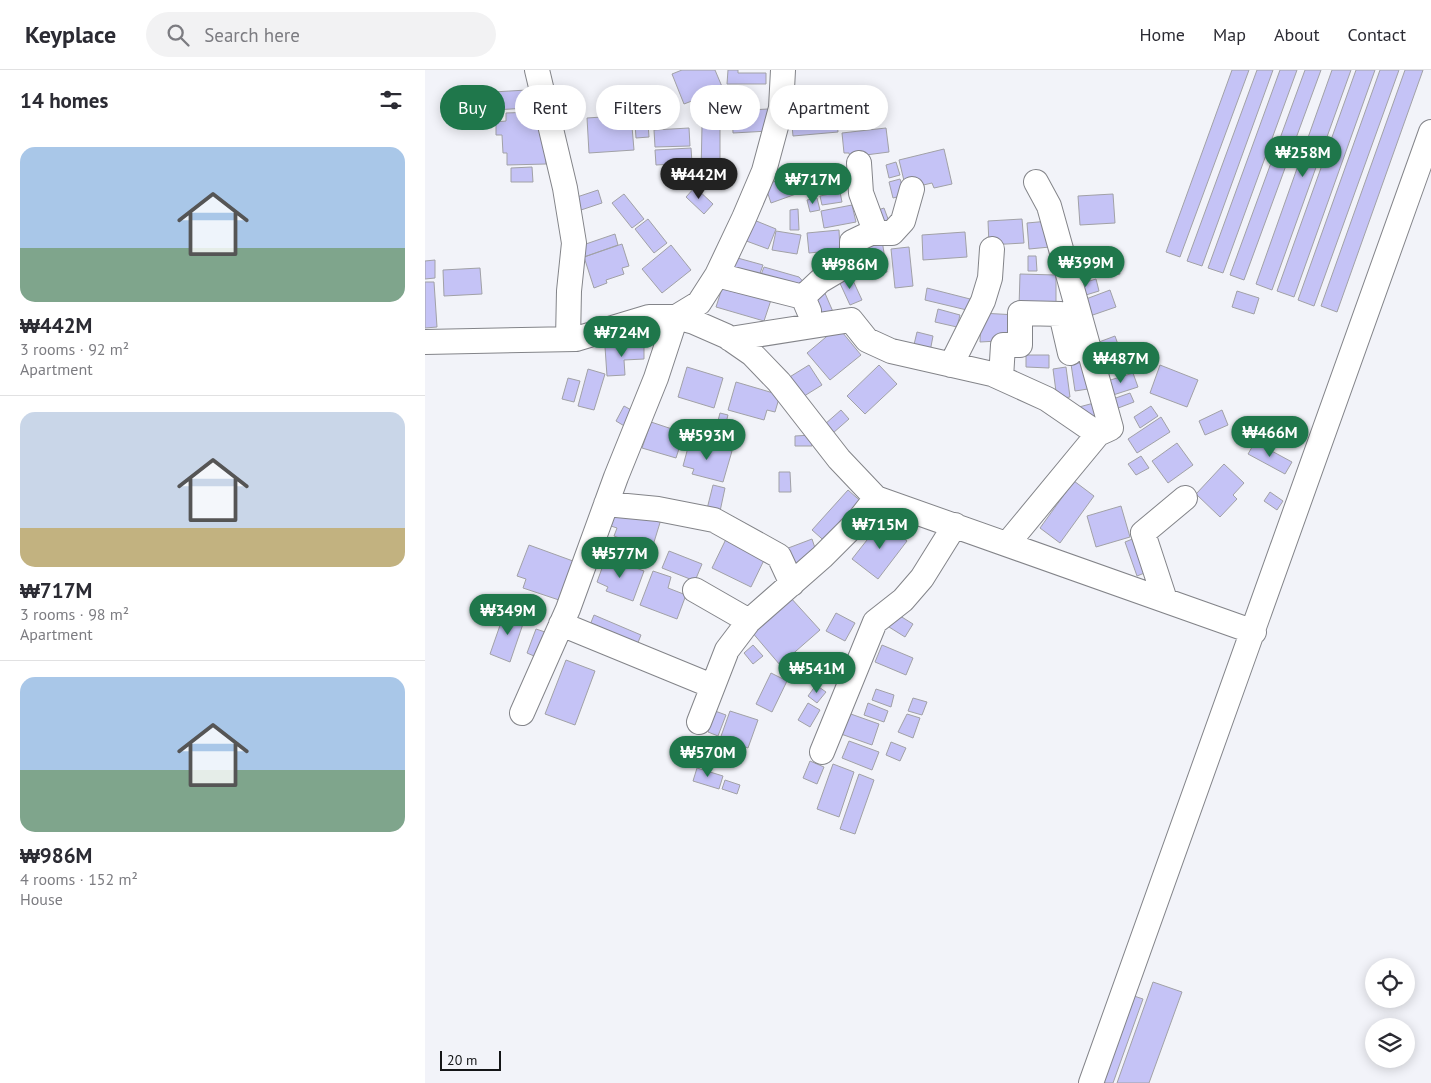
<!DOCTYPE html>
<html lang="en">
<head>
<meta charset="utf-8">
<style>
  body { margin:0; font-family:"PT Sans",sans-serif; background:#f2f2f3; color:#2b2b33; height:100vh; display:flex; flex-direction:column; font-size:19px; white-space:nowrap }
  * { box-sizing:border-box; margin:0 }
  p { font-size:16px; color:#7c7c81 }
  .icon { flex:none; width:28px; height:28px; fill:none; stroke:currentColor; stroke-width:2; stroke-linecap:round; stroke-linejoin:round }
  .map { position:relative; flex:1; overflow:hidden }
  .drawer { display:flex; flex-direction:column; background:#fff; width:425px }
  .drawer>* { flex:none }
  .guide { position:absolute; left:15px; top:15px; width:475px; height:45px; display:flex; gap:10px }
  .controls { position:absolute; left:940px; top:888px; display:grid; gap:10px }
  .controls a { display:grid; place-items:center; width:50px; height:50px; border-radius:50%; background:#fff; box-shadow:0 2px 12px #0003; font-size:25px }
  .scale { position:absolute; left:15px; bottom:12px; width:61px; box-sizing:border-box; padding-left:5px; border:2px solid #141517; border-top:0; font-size:14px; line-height:18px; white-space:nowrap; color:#141517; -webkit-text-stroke:4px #f2f3f9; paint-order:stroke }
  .price { position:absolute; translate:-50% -42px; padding:0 11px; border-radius:18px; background:#1f774b; color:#fff; font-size:16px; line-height:32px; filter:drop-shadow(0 1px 2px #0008) }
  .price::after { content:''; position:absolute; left:50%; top:30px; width:15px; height:11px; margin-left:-8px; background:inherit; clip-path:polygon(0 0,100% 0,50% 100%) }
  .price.current { background:#222; color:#fff }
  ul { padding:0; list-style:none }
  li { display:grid; align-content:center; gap:10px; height:265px; padding:0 20px }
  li+li { border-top:1px solid #e1e1e2 }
  li span { display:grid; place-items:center; height:155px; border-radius:15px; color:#555 }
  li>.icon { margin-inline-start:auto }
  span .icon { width:90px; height:90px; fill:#fffc; stroke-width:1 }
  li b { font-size:21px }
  h2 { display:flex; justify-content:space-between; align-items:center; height:60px; padding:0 20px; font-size:21px }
  .chip { padding:0 18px; border-radius:22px; background:#fff; box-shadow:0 2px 12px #0003; font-size:18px; line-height:45px }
  .chip.current { background:#1f774b; color:#fff }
  header { display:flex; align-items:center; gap:30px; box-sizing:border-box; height:70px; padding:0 25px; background:#fff; border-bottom:1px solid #e1e1e2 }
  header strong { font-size:24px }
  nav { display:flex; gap:28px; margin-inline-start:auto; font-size:18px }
  .search { width:350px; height:45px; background:#f2f2f3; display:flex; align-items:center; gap:12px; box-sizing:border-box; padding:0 18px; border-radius:28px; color:#7c7c81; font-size:19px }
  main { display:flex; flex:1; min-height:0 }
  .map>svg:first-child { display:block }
  .building { fill:#c5c3f6; stroke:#a1a1a6 }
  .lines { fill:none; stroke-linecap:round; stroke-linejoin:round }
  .minor-casing { stroke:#838489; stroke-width:26 }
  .minor { stroke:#fff; stroke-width:24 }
</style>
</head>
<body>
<header>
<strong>Keyplace</strong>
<div class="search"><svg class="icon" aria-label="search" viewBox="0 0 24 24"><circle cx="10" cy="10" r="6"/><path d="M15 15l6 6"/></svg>Search here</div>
<nav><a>Home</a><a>Map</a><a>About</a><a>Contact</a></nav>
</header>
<main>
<section class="drawer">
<h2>14 homes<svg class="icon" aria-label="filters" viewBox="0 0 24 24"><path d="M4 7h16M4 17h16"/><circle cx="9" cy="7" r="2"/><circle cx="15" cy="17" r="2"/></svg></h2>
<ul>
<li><span style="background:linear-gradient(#a9c7e8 65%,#7fa58c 0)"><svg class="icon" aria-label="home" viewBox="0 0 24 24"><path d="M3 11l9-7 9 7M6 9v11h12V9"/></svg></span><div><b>₩442M</b><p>3 rooms · 92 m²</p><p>Apartment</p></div></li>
<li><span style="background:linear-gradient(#c9d6e8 75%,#c2b280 0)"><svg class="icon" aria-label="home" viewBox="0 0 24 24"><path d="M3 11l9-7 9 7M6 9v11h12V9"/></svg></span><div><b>₩717M</b><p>3 rooms · 98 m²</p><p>Apartment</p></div></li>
<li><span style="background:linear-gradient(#a9c7e8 60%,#7fa58c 0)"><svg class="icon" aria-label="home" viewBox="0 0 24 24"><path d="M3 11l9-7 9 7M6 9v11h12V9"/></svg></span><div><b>₩986M</b><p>4 rooms · 152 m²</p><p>House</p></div></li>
</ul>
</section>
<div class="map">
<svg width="1006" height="1013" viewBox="0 0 1006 1013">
  <rect width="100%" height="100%" fill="#f2f3f9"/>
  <!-- building -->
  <path class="building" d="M257,0h33l8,19 -39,15 -12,-30z
    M303,0h10v3h28v11h-39z
    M807,0h17l-69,187 -14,-5z
    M832,0h16l-71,196 -15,-5z
    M855,0h17l-74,203 -15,-5z
    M880,0h16l-77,210 -14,-5z
    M907,0h19l-79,220 -16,-6z
    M931,0h19l-81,227 -17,-6z
    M955,0h19l-85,236 -16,-6z
    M980,0h18l-86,242 -16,-6z
    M102,20l1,18 -34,2 -1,-18z
    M343,39l1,22 -36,2 -1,-22z
    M209,40h13l2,27 -13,1z
    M411,41l2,21 -45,4 -2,-21z
    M110,42v11h10l1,41 -39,1v-12h-4l-1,-18h-6v-13l10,-1v-8z
    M206,45l3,35 -45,3 -2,-35z
    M277,56h18v48h-19z
    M264,58l1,18 -35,1 -1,-17z
    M461,58l3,24 -39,5 -1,-4h-5l-2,-20z
    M266,78l1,15 -36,2 -1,-15z
    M519,79l8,35 -18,4 -2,-5 -26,6 -7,-29z
    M471,92l4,13 -11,3 -3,-13z
    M107,97l1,15h-22v-14z
    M364,106l7,18 -25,9 -6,-18z
    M475,109l5,16 -12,3 -4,-16z
    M270,117l18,17 -9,10 -18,-17z
    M173,120l4,13 -24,8 -4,-13z
    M415,122l2,10 -20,3 -2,-9z
    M199,124l20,25 -12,9 -20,-25z
    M688,124l2,29 -35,2 -2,-29z
    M392,128l3,12 -10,2 -3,-12z
    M427,135l4,17 -32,6 -3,-17z
    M459,138l7,19 -19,-15z
    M373,139l1,21h-9v-20z
    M324,148l27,11 -8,20 -27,-10z
    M223,149l19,24 -13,10 -19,-24z
    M597,149l2,24 -35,2 -1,-24z
    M624,151l1,26 -21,2 -2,-26z
    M414,160l1,20 -31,3 -2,-20z
    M351,161l25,4 -4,19 -25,-4z
    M540,162l2,25 -44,3 -1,-25z
    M190,164l3,11 -34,12 -4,-11z
    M457,170l5,32 -25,5 -6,-33z
    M197,174l7,22 -7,2 2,6 -18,6 1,3 -13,5 -10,-31z
    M246,175l20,25 -29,23 -20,-24z
    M484,177l4,39 -18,2 -4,-39z
    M690,179l5,25 -16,3 -1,-5 -18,3 -7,-3 -3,-16z
    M603,186h8l1,15h-9z
    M309,187l29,8 -5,14 -29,-8z
    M10,190v18l-10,1v-18z
    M339,197l35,10 9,10 -49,-7z
    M55,198l2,26 -38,2 -1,-26z
    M425,204l12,26 -12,5 -12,-26z
    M595,204l36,1v29l-37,3z
    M671,209l3,12 -23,7 -3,-12z
    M0,212h9l3,45 -12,1z
    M299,212l48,15 -8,24 -48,-14z
    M502,218l47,12 -3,11 -46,-11z
    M685,220l6,17 -32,11 -6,-16z
    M399,221l10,23 -13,6 -11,-24z
    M812,221l22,7 -5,16 -22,-7z
    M513,239l22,6 -3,12 -22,-5z
    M556,243l36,2 -1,25 -36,2z
    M413,257l23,28 -31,25 -23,-27z
    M492,262l16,4 -4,21 -17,-4z
    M690,266l5,14 -24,9 -5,-14z
    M219,275v14l-20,1 1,15 -18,1 -2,-29z
    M601,285h23v13l-23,-1z
    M660,292l3,27 -13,2 -4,-27z
    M384,295l13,20 -21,13 -13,-20z
    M454,295l18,19 -32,30 -18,-18z
    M735,295l38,15 -11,27 -37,-14z
    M262,297l36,11 -9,30 -36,-11z
    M641,297l4,30 -13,2 -4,-30z
    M163,299l17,5 -11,36 -16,-4z
    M708,303l5,14 -28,9 -6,-14z
    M143,308l12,3 -6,21 -12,-3z
    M311,312l44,13 -5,17 -8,-2 -3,10 -36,-10z
    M705,323l4,9 -21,8 -3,-10z
    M669,333l4,13 -16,4 -3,-13z
    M199,336l11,6 -9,15 -10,-6z
    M726,336l7,10 -18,12 -6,-11z
    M416,340l8,9 -16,14 -8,-9z
    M797,340l6,15 -23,10 -6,-14z
    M295,343l8,2 -6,23 -8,-2z
    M736,347l9,15 -33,21 -9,-14z
    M226,352l33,11 -8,25 -34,-10z
    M275,353l16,5 -3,13 -17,-5z
    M387,365v11h-17v-10z
    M265,370l42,11 -9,31 -31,-8 2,-5 -11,-3z
    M830,372l37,20 -7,12 -37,-20z
    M752,373l16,22 -25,18 -16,-22z
    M716,386l8,12 -13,7 -8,-11z
    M799,394l20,19 -11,12 4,4 -17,18 -24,-23z
    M354,402h11l1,20h-12z
    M649,411l20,15 -34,47 -20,-15z
    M288,415l12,3 -6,28 -13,-3z
    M423,420l17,15 -36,40 -17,-15z
    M845,422l13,9 -6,9 -13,-9z
    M696,436l9,31 -34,10 -9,-31z
    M186,443l51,3 -11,36 -30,-9 1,-4 -8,-3 3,-8 -9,-3z
    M457,451l25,20 -29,38 -26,-20z
    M302,467l39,19 -15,31 -39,-19z
    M710,468l12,34 -10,4 -12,-34z
    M387,469l6,18 -29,11 -6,-18z
    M104,475l44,16 -14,39 -36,-12 3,-9 -9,-3z
    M244,481l33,13 -7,17 -33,-13z
    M181,487l38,14 -11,30 -27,-10 2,-4 -11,-5z
    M228,501l18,6 -3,11 18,7 -9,24 -37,-14z
    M365,527l30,33 -40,35 -29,-34z
    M80,541l20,7 -15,44 -20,-8z
    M411,543l19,10 -10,18 -19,-10z
    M472,544l16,10 -8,13 -16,-10z
    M169,545l47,20 -6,15 -47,-20z
    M111,559l15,5 -10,25 -14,-6z
    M328,575l10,11 -10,8 -9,-11z
    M457,575l31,13 -7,17 -31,-13z
    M141,590l29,11 -20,54 -30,-11z
    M346,603l16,8 -15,31 -16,-8z
    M391,615l10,7 -9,11 -9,-7z
    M451,619l18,6 -3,12 -19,-7z
    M488,628l14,4 -5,13 -14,-4z
    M383,633l12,7 -10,17 -12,-7z
    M443,633l20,8 -4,11 -20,-7z
    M290,641l11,4 -8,21 -10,-4z
    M305,641l28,9 -10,28 -28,-9z
    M423,643l31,11 -7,21 -31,-11z
    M482,644l13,4 -7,20 -15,-6z
    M424,671l30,11 -7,18 -30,-12z
    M466,672l15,6 -6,13 -14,-6z
    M385,691l14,6 -7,17 -14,-6z
    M408,694l21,8 -15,45 -22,-8z
    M272,698l26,8 -4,13 -26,-8z
    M434,704l15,6 -19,54 -15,-5z
    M300,710l15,5 -3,9 -15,-5z
    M728,912l29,10 -33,91h-32z
    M706,925l12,4 -30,84h-7l-7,-3z"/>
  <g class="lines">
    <!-- minor casing -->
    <g class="minor-casing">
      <path id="minor" d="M112,0l28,118 9,55 -5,48 -1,48
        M611,112l13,24 62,222 -13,6
        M445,163h22l11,-12 9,-32
        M292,205l86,22 6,14
        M378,227l17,-16 32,-19v-20l23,-11 -14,-38 -2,-30
        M305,269l121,-19 16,20 24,11 101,23 55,25 51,35 -90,109
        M0,272l151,-3 73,-22h27l18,5 32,14 26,18 27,28 60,77 37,39 378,134
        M526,295l32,-64 7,-23 2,-29
        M576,308l2,-33h17v-32l41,1 9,39
        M181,434l52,5 56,11 65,36 13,28
        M270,520l54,31
        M740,530l-22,-67 42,-35
        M136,554l151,62
        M97,643l46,-104 48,-132 40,-99 20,-61 23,-14 18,-28 27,-57 20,-47 17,-63 2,-38
        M274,652l28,-72 22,-29 73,-64 36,-36 18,-23
        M397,682l53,-130 28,-22 19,-22 33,-53
        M666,1013l340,-951"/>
    </g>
    <!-- minor -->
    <use href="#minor" class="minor"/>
  </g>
</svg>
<div class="controls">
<a><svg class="icon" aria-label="locate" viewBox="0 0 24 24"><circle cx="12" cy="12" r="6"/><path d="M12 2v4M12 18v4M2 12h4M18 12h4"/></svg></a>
<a><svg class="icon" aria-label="layers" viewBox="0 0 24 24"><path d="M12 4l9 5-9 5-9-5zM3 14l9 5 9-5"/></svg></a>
</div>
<div class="scale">20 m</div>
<b class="price" style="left:878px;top:108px">₩258M</b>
<b class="price current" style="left:274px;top:130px">₩442M</b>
<b class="price" style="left:388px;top:135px">₩717M</b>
<b class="price" style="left:661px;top:218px">₩399M</b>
<b class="price" style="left:425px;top:220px">₩986M</b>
<b class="price" style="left:197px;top:288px">₩724M</b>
<b class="price" style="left:696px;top:314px">₩487M</b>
<b class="price" style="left:845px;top:388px">₩466M</b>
<b class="price" style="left:282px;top:391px">₩593M</b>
<b class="price" style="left:455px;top:480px">₩715M</b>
<b class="price" style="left:195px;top:509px">₩577M</b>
<b class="price" style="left:83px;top:566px">₩349M</b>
<b class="price" style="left:392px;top:624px">₩541M</b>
<b class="price" style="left:283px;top:708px">₩570M</b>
<div class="guide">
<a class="chip current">Buy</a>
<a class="chip">Rent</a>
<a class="chip">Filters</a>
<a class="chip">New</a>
<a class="chip">Apartment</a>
</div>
</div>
</main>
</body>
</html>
